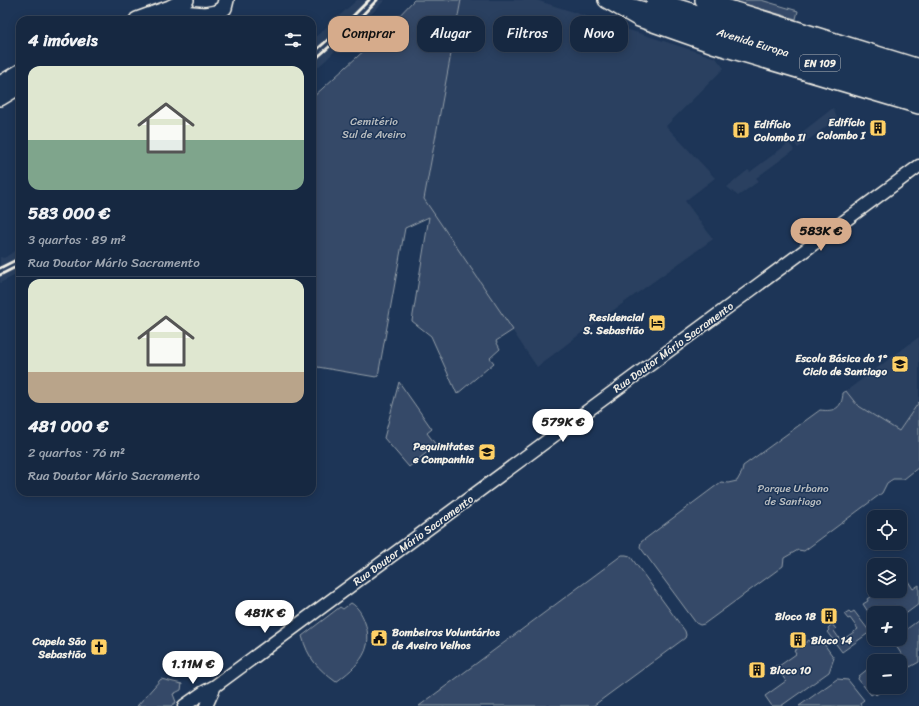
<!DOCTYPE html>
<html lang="pt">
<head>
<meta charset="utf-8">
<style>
  body { margin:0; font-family:Sriracha,sans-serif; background:#1f3048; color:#f1f3f6; height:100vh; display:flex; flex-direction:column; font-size:15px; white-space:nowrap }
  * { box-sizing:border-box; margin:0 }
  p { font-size:13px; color:#9ea6b1 }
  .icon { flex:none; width:22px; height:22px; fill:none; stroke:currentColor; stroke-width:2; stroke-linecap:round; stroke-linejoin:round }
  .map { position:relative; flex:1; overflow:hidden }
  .drawer { position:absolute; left:16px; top:16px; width:300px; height:480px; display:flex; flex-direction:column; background:#162841; border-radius:12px; box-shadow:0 2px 10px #0003,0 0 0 1px #35445a }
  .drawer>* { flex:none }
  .banner { position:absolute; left:328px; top:16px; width:380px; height:36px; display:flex; gap:8px }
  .controls { position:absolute; left:867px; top:510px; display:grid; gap:8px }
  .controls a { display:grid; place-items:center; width:40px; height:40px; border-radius:8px; background:#162841; box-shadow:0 2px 10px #0003,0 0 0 1px #35445a; font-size:20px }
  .price { position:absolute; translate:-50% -34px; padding:0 9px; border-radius:14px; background:#fff; color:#222; font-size:13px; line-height:26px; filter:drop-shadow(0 1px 2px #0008) }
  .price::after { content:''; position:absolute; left:50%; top:24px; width:12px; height:9px; margin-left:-6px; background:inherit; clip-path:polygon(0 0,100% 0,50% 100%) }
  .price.current { background:#d6ab8b; color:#111 }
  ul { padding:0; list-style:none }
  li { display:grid; align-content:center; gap:8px; height:212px; padding:0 12px }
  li+li { border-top:1px solid #35445a }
  li span { display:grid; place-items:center; height:124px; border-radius:12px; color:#555 }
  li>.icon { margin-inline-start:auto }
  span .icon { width:72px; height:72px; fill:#fffc; stroke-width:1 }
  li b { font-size:17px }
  h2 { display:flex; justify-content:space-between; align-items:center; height:48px; padding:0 12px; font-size:17px }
  .tag { padding:0 14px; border-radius:12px; background:#162841; box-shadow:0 2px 10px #0003,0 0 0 1px #35445a; font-size:14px; line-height:36px }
  .tag.current { background:#d6ab8b; color:#111 }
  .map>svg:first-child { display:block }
  .built { fill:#2a4060 }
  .green { fill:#354a67; stroke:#949ea8 }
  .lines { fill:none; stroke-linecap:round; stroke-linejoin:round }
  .minor-casing { stroke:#f4f1e8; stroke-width:15 }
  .major-casing { stroke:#f4f1e8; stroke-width:18 }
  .minor { stroke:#1d3557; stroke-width:12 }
  .major { stroke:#1d3557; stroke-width:15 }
  .rail { stroke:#f4f1e8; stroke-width:3 }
  .labels { text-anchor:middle; stroke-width:3; stroke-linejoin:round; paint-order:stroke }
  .shield { fill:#1d3557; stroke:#b4b9bc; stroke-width:1 }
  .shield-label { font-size:10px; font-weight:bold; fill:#f4f1e8 }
  .street-label { font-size:11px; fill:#f4f1e8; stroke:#1d3557 }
  .park-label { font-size:11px; fill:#bbbfc1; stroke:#1d3557 }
  .poi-label { font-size:11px; font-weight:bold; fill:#f4f1e8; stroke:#1d3557; text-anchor:end }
</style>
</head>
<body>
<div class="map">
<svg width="919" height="706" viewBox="0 0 919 706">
  <rect width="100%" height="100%" fill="#1d3557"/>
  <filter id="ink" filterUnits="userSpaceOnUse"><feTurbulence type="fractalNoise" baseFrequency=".025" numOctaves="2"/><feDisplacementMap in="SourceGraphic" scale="8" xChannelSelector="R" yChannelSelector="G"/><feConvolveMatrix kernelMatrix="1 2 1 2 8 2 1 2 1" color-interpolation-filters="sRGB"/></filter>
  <g filter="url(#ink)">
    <!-- built -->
    <path class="built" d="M357,0h28l-60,61 -13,11v-32z
      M461,0h75l180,58 8,10 -58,58 49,52 -30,23 28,38 -133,95 -43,33 -113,-168z
      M833,108l4,10 -39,30 -6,-8z
      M789,143l5,7 -38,28 3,3 -21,15 -11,-9 21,-17 2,2z
      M20,248v25l-20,10v-26l4,1z
      M919,337v65l-20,29 -42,-26 -11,-14z"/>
    <!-- green -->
    <path class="green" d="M414,0h47l-37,199 89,131 -17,11 4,8 -10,9 4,5 -37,31 -26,-58 -19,-15 17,-104 -24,11 -27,148 -2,1 -64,-11v-268l67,-61z
      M730,0h31l37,11 -2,8z
      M399,382l33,47 -5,4 9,12 -27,22 -25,-29z
      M846,391l11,14 42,26 20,-29v65l-15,12h-11l-6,4 -5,10 -78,58 -6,-1 -14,8 -1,8 -79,58 -4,1 -4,-2 -56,-76 1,-5 80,-60 7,1 9,-2 5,-9 1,-6 77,-56c15,2 22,-2 23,-17z
      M622,555h4l4,1 55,75 1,4 -1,3 -92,68h-174z
      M904,571l4,6 -2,1 7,11 6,-4v19l-19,14v-5h-26v8l-11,-17 5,-3 -1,-2 11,-8h22v-16z
      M351,603c6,3 11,11 13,17 12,29 -6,46 -28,62 -19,-14 -28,-24 -34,-46l38,-29 3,2z
      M849,611l2,2 3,-2 16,21 -28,20 -15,-20 2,-2 -1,-2 4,-4 4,5 -2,2 7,10 17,-12 -8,-11 -2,1 -4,-5z
      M919,620v42l-9,5 -14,-21v-7h4v-5z
      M819,637l15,21 -5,14 -48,34h-9l-7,-10 21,-15 -7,-10 -3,2 -3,-5 5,-3 1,1 17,-12 -2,-3 15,-11 2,3z
      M874,664v9l-6,5 6,9h4l3,4 -5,4 -2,-2 -3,2 -13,-16 1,-3z
      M161,679l21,5 -1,6 -8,4 3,8 -5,4h-34z
      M837,679l11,1 16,20 -4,3 1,2 -2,1h-60z"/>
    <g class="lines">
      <!-- minor casing -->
      <g class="minor-casing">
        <path id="minor" d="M184,706l20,-14 11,-6 704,-520
          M206,706l9,-20"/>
      </g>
      <!-- major casing -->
      <g class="major-casing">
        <path id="major" d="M606,0l33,19 74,26 206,61
          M654,0l265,79
          M703,0l216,67
          M623,4l99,28 175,54 22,6
          M137,20l33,-12 16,-8
          M162,20l19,-7 24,2 11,-2 8,-5 2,-8
          M0,84l20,-12
          M0,98l20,-12"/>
      </g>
      <!-- minor -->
      <use href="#minor" class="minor"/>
      <!-- major -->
      <use href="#major" class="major"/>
      <!-- rail -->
      <path class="rail" d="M312,54l31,-28 26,-26
        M312,62l35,-31 30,-31
        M0,268l20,-10
        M0,275l20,-10"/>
    </g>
  </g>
  <!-- icons -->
  <defs>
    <g id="building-square" transform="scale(0.9)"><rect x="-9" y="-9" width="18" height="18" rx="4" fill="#ffd166" stroke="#1d3557"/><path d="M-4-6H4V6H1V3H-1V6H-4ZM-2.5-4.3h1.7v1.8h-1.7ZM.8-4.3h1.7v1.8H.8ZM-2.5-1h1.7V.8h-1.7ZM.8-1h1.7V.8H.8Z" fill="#111"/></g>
    <g id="hotel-square" transform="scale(0.9)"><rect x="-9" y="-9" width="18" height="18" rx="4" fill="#ffd166" stroke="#1d3557"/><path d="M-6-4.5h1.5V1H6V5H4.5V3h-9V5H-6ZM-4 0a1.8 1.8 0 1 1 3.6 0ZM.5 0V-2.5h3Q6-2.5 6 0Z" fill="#111"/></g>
    <g id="school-square" transform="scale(0.9)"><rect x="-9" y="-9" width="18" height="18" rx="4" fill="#ffd166" stroke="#1d3557"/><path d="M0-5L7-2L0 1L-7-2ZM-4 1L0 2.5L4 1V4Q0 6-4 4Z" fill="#111"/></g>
    <g id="civic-square" transform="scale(0.9)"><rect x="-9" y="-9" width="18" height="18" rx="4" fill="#ffd166" stroke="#1d3557"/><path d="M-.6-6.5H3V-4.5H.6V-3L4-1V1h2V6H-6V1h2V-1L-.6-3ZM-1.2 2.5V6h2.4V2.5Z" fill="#111"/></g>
    <g id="church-square" transform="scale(0.9)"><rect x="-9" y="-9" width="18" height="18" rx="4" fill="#ffd166" stroke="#1d3557"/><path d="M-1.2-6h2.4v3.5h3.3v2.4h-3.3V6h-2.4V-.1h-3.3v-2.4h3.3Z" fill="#111"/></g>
  </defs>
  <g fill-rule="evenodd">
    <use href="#building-square" x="878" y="128"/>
    <use href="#building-square" x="741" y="130"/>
    <use href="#hotel-square" x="657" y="323"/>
    <use href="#school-square" x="900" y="364"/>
    <use href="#school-square" x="487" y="452"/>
    <use href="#building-square" x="829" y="616"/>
    <use href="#civic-square" x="379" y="638"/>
    <use href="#building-square" x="798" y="640"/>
    <use href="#church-square" x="99" y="647"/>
    <use href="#building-square" x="757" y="670"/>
  </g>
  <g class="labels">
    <!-- shield labels -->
    <rect class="shield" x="800" y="55" width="40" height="16" rx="3"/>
    <g class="shield-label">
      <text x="820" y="67">EN 109</text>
    </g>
    <!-- street labels -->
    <g class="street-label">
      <text transform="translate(753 42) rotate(17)" y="4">Avenida Europa</text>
      <text transform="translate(673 347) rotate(-36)" y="4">Rua Doutor Mário Sacramento</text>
      <text transform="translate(413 540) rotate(-36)" y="4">Rua Doutor Mário Sacramento</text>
    </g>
    <!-- park labels -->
    <g class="park-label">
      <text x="374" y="125">Cemitério<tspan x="374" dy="13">Sul de Aveiro</tspan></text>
      <text x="793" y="492">Parque Urbano<tspan x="793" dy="13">de Santiago</tspan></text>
    </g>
    <!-- poi labels -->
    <g class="poi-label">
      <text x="865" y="126">Edifício<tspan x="865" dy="13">Colombo I</tspan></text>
      <text x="754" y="128" text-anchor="start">Edifício<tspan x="754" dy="13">Colombo II</tspan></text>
      <text x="644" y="321">Residencial<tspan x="644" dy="13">S. Sebastião</tspan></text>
      <text x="887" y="362">Escola Básica do 1°<tspan x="887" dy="13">Ciclo de Santiago</tspan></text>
      <text x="474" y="450">Pequinitates<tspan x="474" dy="13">e Companhia</tspan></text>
      <text x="816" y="620">Bloco 18</text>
      <text x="392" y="636" text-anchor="start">Bombeiros Voluntários<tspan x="392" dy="13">de Aveiro Velhos</tspan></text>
      <text x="811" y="644" text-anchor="start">Bloco 14</text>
      <text x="86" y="645">Capela São<tspan x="86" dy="13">Sebastião</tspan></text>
      <text x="770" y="674" text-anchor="start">Bloco 10</text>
    </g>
  </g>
</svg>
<div class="controls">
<a><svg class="icon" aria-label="locate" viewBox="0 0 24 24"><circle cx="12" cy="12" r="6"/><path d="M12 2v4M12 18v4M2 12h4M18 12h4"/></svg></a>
<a><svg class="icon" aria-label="layers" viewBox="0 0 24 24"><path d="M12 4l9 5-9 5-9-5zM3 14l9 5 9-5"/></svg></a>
<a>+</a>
<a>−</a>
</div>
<b class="price current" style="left:821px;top:252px">583K €</b>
<b class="price" style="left:563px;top:443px">579K €</b>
<b class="price" style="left:265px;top:634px">481K €</b>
<b class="price" style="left:193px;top:685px">1.11M €</b>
<div class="banner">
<a class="tag current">Comprar</a>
<a class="tag">Alugar</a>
<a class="tag">Filtros</a>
<a class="tag">Novo</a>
</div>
<section class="drawer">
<h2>4 imóveis<svg class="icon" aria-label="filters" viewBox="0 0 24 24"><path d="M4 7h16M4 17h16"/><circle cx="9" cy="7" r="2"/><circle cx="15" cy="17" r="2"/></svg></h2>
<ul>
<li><span style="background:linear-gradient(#dfe7d0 60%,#7fa58c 0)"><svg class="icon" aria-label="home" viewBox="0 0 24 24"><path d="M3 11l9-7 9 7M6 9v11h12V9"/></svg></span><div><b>583 000 €</b><p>3 quartos · 89 m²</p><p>Rua Doutor Mário Sacramento</p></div></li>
<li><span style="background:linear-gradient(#dfe7d0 75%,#b9a48a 0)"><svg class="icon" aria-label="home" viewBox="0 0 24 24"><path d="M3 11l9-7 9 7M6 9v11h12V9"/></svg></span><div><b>481 000 €</b><p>2 quartos · 76 m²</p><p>Rua Doutor Mário Sacramento</p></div></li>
</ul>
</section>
</div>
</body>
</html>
